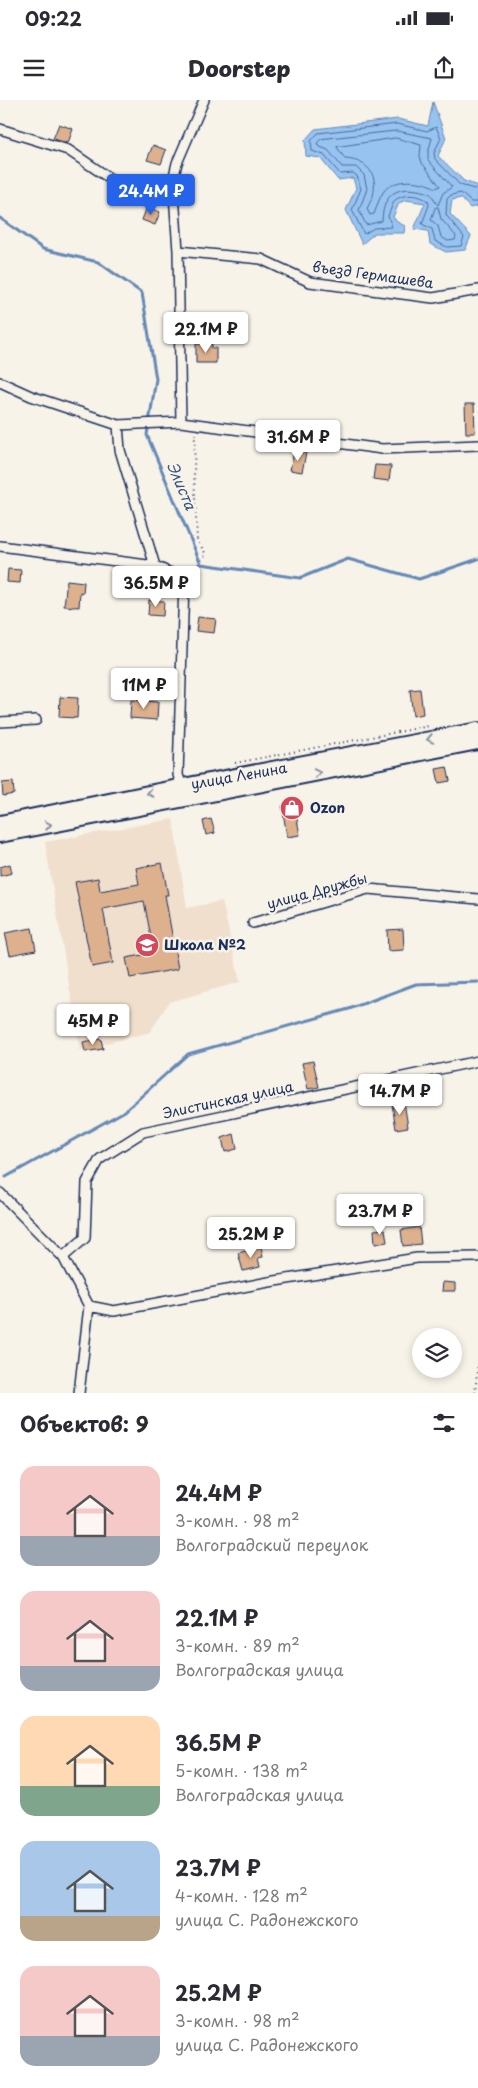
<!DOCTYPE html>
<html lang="ru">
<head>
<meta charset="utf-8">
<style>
  body { margin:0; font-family:"Playpen Sans",sans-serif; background:#f7f7f7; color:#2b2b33; height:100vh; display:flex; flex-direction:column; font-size:19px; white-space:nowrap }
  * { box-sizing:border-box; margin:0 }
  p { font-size:16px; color:#7c7c81 }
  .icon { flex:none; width:28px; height:28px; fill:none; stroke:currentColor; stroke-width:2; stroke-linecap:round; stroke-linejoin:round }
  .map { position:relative; height:1293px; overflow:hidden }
  .drawer { display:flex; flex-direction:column; background:#fff; flex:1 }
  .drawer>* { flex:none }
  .tools { position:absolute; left:412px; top:1228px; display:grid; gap:10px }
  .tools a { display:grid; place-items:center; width:50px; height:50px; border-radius:50%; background:#fff; box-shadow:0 2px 8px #0003; font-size:25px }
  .price { position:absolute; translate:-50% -42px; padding:0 11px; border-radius:5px; background:#fff; color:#222; font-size:16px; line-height:32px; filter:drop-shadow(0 1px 2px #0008) }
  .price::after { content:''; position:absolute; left:50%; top:30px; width:15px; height:11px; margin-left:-8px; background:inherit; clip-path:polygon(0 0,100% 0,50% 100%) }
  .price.active { background:#2563eb; color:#fff }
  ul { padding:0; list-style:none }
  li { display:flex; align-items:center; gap:15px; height:125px; padding:0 20px }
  li span { display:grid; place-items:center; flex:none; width:140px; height:100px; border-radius:15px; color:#555 }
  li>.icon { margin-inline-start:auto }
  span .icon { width:60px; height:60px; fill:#fffc; stroke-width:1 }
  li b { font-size:21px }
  h2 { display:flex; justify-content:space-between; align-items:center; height:60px; padding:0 20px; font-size:21px }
  .status { display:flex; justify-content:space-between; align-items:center; height:35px; padding:0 25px; background:#fff; direction:ltr }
  .status svg { height:14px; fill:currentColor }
  header { display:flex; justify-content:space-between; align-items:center; height:65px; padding:0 20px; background:#fff; font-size:22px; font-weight:800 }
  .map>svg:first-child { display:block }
  .built { fill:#f0dfcd }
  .water { fill:#97c3f1; stroke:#6588b6 }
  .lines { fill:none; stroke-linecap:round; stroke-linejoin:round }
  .shore { stroke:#4d6a99; stroke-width:1 }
  .stream { stroke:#6588b6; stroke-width:3 }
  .building { fill:#deb18e; stroke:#1b2f5e }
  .minor-casing { stroke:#1b2f5e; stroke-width:12 }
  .primary-casing { stroke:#1b2f5e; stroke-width:18 }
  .path { stroke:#1b2f5e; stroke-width:2; stroke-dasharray:1 4; stroke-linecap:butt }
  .minor { stroke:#f7f3e8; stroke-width:9 }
  .primary { stroke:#f7f3e8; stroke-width:14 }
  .oneway { stroke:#8991a3 }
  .labels { text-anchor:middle; stroke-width:5; stroke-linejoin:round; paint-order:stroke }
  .street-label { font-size:14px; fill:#1b2f5e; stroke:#f7f3e8 }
  .poi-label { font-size:14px; font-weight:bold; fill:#1b2f5e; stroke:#f7f3e8; text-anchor:start }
  .water-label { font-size:15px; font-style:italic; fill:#3a5483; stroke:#f7f3e8 }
</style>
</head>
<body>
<div class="status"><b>09:22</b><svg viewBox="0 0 49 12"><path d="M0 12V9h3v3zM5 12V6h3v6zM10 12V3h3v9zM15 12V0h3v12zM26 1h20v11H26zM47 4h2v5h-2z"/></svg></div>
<header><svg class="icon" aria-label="menu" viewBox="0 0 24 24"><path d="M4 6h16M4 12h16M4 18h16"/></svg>Doorstep<svg class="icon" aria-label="share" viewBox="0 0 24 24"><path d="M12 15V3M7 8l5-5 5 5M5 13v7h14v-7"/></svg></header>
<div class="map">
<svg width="478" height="1293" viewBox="0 0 478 1293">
  <rect width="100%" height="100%" fill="#f7f3e8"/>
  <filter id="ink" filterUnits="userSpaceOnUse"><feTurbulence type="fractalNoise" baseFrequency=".02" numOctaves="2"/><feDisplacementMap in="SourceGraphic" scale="10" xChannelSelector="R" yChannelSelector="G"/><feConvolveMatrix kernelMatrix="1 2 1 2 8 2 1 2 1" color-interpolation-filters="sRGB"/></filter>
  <g filter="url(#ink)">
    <!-- built -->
    <path class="built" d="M173,719l14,89 35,-7 18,81 -71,20 -19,30 -70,18 -35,-208z"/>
    <!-- water -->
    <path class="water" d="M433,2l13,36 -8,18 26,25 14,5v20l-8,2 -9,-10 -9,2 -2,14 21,22 -6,14 -19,2 -16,-8 -2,-13 -14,-2 11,-26 -19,-3 -7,3 -6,14 4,5 8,4 -1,7h-29l-13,11 -16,-34 10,-22 -3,-10 -15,2 -18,-22 -14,-2 -1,-16 10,-11 83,-10 30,7z"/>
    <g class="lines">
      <!-- shore -->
      <path class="shore" d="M397,31l35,7 -4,15v7l24,27 -9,6 -5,12c-4,-3 -4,-9 -9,-12 -4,-2 -8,-2 -12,-3 -24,-4 -34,8 -35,31l-16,4 -7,-15 8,-21 -3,-14 -8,-8h-14l-14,-17 -10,-4 -1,-3 4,-4z
        M396,38l25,7 -1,11 2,7 18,23 -4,2c-14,-8 -41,-11 -52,3 -5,6 -7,16 -10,23l-4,1 -3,-6c2,-6 7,-12 7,-19 3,-20 -11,-30 -29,-31l-8,-12z
        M478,90l-18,-5 -25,-26 -1,-6 7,-15 -5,-11 -9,4 -30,-7 -79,9 -7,8 1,10 12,4 16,19 13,-1 4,3 4,13 -9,21 12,24 10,-6 18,-1 -4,-11 6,-15c9,-8 25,-7 34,0l1,4 -7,19 10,5 3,12 12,6 14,-1 3,-9 -18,-22 1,-16 4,-4 10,-2 10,9h7
        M438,107l3,12 15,17 -1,4 -7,1 -7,-4 -3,-11 -7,-6 4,-12z"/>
      <!-- stream -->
      <path class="stream" d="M0,118l43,31 55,13 44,31 14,86 -9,56 54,129 99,14 48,-19 71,20 59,-20
        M6,1077l119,-66 63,-57 161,-45 67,-25 62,-2"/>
    </g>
    <!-- building -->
    <path class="building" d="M59,24l14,5 -5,14 -15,-4z
      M153,45l13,5 -5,14 -14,-4z
      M147,107l13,5 -5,13 -13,-5z
      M196,244h16v4h4v15h-20z
      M465,304h9l1,29h-9z
      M294,351l12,2 -4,19 -12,-2z
      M375,365l16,1 -2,15 -16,-2z
      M8,469l13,1 -1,13 -13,-1z
      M67,480l17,2 -1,11 -3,-1 -1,15 -15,-1z
      M149,500l15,1 -1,15 -15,-1z
      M198,517l18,2 -2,14 -18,-2z
      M420,589l3,25 -10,2 -3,-26z
      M60,597l18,1 -1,20 -18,-1z
      M131,600l27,2 -1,18 -27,-2z
      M447,667l3,14 -11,2 -3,-14z
      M13,682l1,12 -11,2 -1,-13z
      M294,704l6,31 -13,2 -5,-31z
      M211,719l4,14 -9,2 -3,-14z
      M162,763l6,32h-3l13,74 -48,9 -4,-20 28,-5 -10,-52 -41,8 10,54 -21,4 -17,-85 23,-4 2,13 39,-7 -3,-16z
      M10,764l2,9 -12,3v-9z
      M32,828l4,22 -26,5 -5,-22z
      M403,829l1,21 -16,1 -1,-21z
      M101,939l2,10 -18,3 -2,-10z
      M313,961l6,26 -11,2 -6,-26z
      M404,1002l4,25 -12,2 -4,-25z
      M234,1034l3,15 -12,3 -3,-14z
      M419,1127l2,17 -18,2 -2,-16z
      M385,1129l2,13 -12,2 -1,-14z
      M261,1147l2,10 -5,1 2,9 -17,4 -5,-18z
      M443,1182l12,1v8h-13z"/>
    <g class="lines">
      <!-- minor casing -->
      <g class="minor-casing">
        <path id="minor" d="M0,29l68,21 50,34 57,16
          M178,151l83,8 49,23 123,16 45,-8
          M0,282l31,14 87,29 63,-3 201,27 96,-4
          M181,322l-3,-171 -5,-71 4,-17 27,-63
          M118,325l2,25 35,116 22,10 7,7 -6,192 5,14
          M0,446l155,20
          M0,622l36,-2
          M253,823l115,-34 110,10
          M0,1093l63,64 26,49 -10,87
          M63,1157l22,-19 2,-56 13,-23 43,-27 335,-71
          M89,1206l25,5 155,-29 148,-24 61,-1"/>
      </g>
      <!-- primary casing -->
      <g class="primary-casing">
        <path id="primary" d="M0,723l183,-37 295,-56
          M0,735l478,-93"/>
      </g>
      <!-- path -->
      <path class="path" d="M189,476l17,-22 -9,-14 -3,-68 1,-38
        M235,663l194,-37
        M475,1293l3,-30"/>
      <!-- minor -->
      <use href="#minor" class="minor"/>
      <!-- primary -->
      <use href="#primary" class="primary"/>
    </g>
    <!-- one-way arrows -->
    <defs><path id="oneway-chevron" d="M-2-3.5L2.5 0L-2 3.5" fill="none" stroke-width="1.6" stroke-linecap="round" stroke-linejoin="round" transform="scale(1.25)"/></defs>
    <g class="oneway">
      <use href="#oneway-chevron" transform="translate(430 639) rotate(169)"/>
      <use href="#oneway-chevron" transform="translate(317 673) rotate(-11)"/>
      <use href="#oneway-chevron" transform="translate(150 693) rotate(168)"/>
      <use href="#oneway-chevron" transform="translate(48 725) rotate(-10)"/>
    </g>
  </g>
  <!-- icons -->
  <defs>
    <g id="shop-disc" transform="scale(1.25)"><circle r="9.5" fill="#d1495b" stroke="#f7f3e8"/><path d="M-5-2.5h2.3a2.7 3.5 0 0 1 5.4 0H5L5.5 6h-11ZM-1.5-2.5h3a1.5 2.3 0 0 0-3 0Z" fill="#fff"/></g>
    <g id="school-disc" transform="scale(1.25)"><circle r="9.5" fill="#d1495b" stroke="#f7f3e8"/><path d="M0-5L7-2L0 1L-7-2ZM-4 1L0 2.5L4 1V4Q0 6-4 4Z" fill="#fff"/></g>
  </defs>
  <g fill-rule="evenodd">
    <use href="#shop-disc" x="292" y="708"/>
    <use href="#school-disc" x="147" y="845"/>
  </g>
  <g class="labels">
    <!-- street labels -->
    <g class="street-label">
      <text transform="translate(373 175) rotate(8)" y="5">въезд Гермашева</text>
      <text transform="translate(239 676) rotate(-10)" y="5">улица Ленина</text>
      <text transform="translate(317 791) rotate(-15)" y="5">улица Дружбы</text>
      <text transform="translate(228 1000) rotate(-12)" y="5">Элистинская улица</text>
    </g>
    <!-- poi labels -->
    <g class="poi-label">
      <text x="310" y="713">Ozon</text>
      <text x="164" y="850">Школа №2</text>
    </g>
    <!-- water labels -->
    <g class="water-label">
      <text transform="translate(181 386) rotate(67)" y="5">Элиста</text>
    </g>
  </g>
</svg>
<div class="tools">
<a><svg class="icon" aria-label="layers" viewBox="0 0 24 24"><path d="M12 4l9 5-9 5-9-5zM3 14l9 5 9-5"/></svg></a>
</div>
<b class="price active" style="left:151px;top:116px">24.4M ₽</b>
<b class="price" style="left:206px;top:254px">22.1M ₽</b>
<b class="price" style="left:298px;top:362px">31.6M ₽</b>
<b class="price" style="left:156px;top:508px">36.5M ₽</b>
<b class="price" style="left:144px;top:610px">11M ₽</b>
<b class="price" style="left:93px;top:946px">45M ₽</b>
<b class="price" style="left:400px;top:1016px">14.7M ₽</b>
<b class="price" style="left:380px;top:1136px">23.7M ₽</b>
<b class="price" style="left:251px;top:1159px">25.2M ₽</b>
</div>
<section class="drawer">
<h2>Объектов: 9<svg class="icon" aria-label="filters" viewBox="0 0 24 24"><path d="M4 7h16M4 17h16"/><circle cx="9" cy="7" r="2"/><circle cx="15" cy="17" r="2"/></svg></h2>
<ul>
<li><span style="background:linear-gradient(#f6c9c9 70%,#9aa5b1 0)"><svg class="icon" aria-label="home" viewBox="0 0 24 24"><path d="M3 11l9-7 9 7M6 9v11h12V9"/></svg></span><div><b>24.4M ₽</b><p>3-комн. · 98 m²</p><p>Волгоградский переулок</p></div></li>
<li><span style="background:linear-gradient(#f6c9c9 75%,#9aa5b1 0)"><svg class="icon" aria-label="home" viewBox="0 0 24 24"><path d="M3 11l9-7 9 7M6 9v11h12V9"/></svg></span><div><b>22.1M ₽</b><p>3-комн. · 89 m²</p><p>Волгоградская улица</p></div></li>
<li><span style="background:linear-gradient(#ffd9b3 70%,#7fa58c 0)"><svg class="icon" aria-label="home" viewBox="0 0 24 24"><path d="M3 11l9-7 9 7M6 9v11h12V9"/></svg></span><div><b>36.5M ₽</b><p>5-комн. · 138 m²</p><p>Волгоградская улица</p></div></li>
<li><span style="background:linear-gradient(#a9c7e8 75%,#b9a48a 0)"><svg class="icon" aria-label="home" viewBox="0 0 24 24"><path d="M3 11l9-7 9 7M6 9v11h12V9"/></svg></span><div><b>23.7M ₽</b><p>4-комн. · 128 m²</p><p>улица С. Радонежского</p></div></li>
<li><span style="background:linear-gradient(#f6c9c9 70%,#9aa5b1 0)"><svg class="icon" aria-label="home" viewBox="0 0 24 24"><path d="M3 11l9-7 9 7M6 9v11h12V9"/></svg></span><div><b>25.2M ₽</b><p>3-комн. · 98 m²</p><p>улица С. Радонежского</p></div></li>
</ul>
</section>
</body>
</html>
